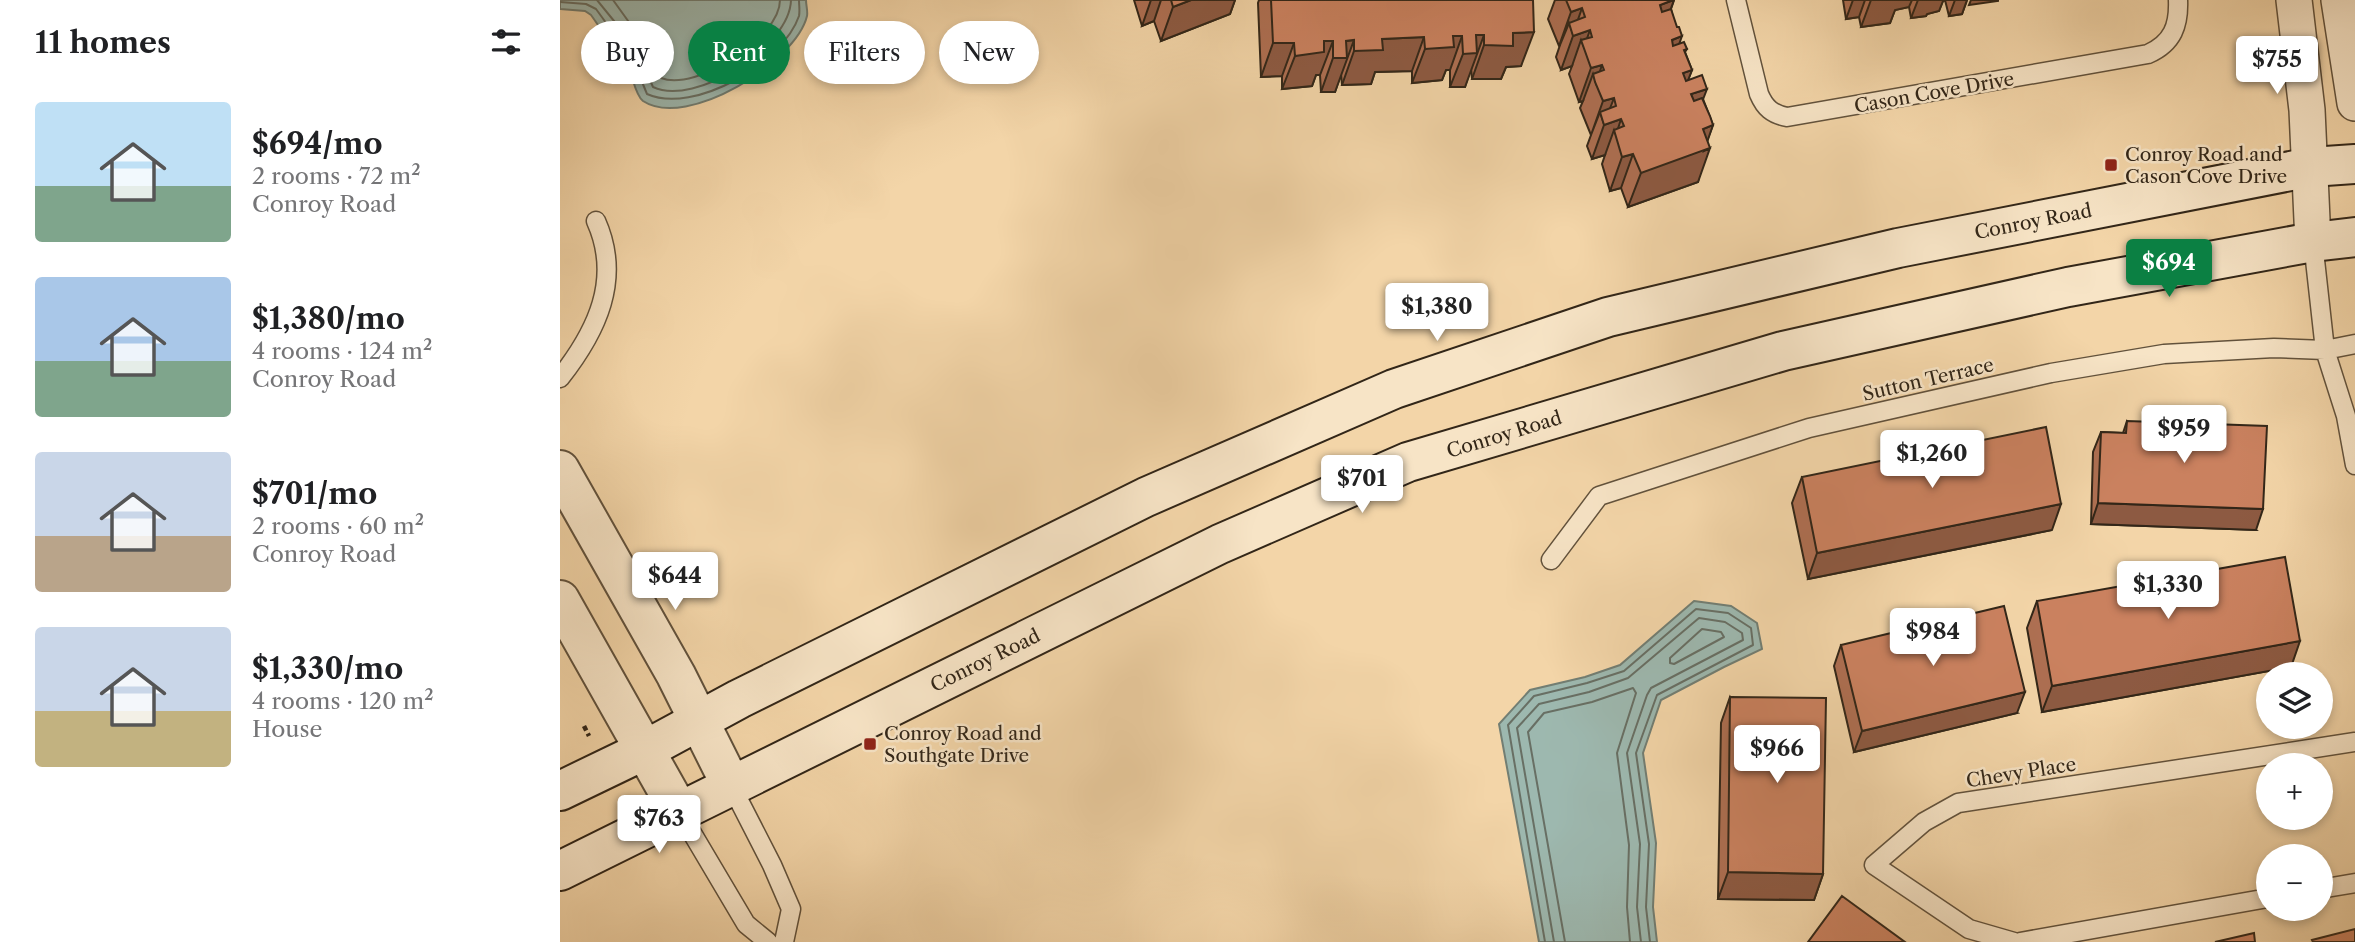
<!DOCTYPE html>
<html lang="en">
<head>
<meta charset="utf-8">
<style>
  body { margin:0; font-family:"Libre Caslon Text",serif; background:#f2f2f2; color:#202124; height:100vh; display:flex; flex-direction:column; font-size:26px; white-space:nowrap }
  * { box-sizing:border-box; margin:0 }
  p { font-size:23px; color:#757577 }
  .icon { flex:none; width:38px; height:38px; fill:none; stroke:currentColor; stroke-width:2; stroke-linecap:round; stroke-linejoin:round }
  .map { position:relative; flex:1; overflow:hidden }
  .details { display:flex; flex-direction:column; background:#fff; width:560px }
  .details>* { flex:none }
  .hud { position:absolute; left:21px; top:21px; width:665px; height:63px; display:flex; gap:14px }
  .tools { position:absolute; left:1696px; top:662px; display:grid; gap:14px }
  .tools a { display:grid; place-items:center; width:77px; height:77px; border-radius:50%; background:#fff; box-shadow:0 4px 10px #0003; font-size:35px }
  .price { position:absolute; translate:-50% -60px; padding:0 16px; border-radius:7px; background:#fff; color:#222; font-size:23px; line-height:46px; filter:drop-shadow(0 2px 4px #0008) }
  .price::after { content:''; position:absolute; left:50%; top:42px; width:21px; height:16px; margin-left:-10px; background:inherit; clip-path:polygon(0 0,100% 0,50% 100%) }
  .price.on { background:#0b8043; color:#fff }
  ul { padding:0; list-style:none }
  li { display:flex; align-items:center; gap:21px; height:175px; padding:0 35px }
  li span { display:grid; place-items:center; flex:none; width:196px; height:140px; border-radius:7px; color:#555 }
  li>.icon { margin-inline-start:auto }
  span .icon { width:84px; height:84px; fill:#fffc; stroke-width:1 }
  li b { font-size:30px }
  h2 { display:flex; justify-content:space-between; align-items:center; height:84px; padding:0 35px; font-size:30px }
  .tag { padding:0 24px; border-radius:32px; background:#fff; box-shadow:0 4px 10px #0003; font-size:24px; line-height:63px }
  .tag.on { background:#0b8043; color:#fff }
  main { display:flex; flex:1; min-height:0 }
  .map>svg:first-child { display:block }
  .water { fill:#9db8af; stroke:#727e73; stroke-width:2 }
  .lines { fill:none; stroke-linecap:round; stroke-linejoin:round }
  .shore { stroke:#686f64; stroke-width:2 }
  .service-casing { stroke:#62523c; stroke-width:21 }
  .minor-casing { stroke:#62523c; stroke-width:38 }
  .tertiary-casing { stroke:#62523c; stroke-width:42 }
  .secondary-casing { stroke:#322618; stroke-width:42 }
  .path { stroke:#322618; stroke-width:4.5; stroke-dasharray:5 3.5; stroke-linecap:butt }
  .service { stroke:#f7e4c6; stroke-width:18 }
  .minor { stroke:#f7e4c6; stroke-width:35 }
  .tertiary { stroke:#f7e4c6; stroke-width:38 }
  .secondary { stroke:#f7e4c6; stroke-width:38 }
  .wall { fill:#ae6f52; stroke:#322618; stroke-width:2 }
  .shaded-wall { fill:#8d5a42; stroke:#322618; stroke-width:2 }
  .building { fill:#ca815f; stroke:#322618; stroke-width:2 }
  .poi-dot { fill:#8f2418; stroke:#f7e4c6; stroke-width:2.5 }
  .labels { text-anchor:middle; stroke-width:5; stroke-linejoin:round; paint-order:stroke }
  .street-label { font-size:19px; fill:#322618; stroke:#f7e4c6 }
  .poi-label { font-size:19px; fill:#322618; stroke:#f7e4c6; text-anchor:start }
</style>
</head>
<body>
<main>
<section class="details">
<h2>11 homes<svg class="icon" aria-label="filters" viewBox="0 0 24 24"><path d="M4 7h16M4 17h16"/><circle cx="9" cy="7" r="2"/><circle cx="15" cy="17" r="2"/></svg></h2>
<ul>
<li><span style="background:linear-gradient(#bfe0f5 60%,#7fa58c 0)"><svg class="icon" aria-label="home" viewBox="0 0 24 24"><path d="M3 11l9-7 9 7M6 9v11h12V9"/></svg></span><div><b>$694/mo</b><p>2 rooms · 72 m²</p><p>Conroy Road</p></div></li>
<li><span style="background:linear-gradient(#a9c7e8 60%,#7fa58c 0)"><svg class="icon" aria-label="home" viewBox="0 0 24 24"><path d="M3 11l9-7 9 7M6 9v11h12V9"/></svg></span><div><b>$1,380/mo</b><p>4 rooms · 124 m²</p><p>Conroy Road</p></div></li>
<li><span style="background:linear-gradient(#c9d6e8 60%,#b9a48a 0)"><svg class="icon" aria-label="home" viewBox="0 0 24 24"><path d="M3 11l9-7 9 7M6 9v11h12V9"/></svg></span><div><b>$701/mo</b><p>2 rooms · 60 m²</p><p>Conroy Road</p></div></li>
<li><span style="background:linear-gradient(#c9d6e8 60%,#c2b280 0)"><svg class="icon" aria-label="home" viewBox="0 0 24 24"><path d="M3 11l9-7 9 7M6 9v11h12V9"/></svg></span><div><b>$1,330/mo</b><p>4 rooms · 120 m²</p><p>House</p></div></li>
</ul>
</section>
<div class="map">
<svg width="1795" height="942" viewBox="0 0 1795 942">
  <rect width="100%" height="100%" fill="#f3d5a8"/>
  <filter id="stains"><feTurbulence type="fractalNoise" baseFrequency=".00286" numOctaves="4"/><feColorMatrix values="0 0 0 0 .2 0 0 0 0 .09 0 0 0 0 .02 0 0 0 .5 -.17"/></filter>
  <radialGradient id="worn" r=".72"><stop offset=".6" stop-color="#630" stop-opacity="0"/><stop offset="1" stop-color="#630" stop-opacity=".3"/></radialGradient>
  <!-- water -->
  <path class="water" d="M0,0h246c0,5 2,12 1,16 -11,46 -120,114 -164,85 -8,-6 -10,-25 -15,-34 -3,-7 -8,-11 -13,-17 -8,-11 -16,-24 -24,-35l-6,-4 -25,-2z
    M1134,601l37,5 26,17 5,26 -38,18 -63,33 -18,53 13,90 -3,64 4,35h-118l-40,-218 31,-34 55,-13 35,-12z"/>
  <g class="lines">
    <!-- shore -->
    <path class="shore" d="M37,0l39,48 17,39c42,20 137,-40 138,-87
      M53,0l36,50 12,28c35,14 119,-40 119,-78
      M0,2l26,2 10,5 37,51 14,34c47,21 136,-31 152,-78 1,-5 0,-11 0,-16
      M1142,629l19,3 3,5 -50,27 -4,-1v-5z
      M985,942l-37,-217 26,-29 53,-13 37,-12 72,-62 32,4 23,15 2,17 -96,50 -21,58 13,91 -3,63 4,35
      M994,942l-37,-214 22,-24 50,-12 39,-14 71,-60 26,4 17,11 1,7 -92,48 -4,7 -20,58 13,91 -3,63 4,35
      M1005,942l-37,-210 16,-19 48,-11 41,-14 3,5 -19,60 12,92 -2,62 3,35"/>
    <!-- service casing -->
    <g class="service-casing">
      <path id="service" d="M1176,0l23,94c6,14 13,20 28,23l361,-63c25,-11 31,-29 30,-54
        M1753,242l12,108 21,66 9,49
        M0,378c37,-47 62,-99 36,-157
        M991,560l48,-64 210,-68 242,-55 113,-19 110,-6 51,2 30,-6
        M171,785l41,80 19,44 -7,33
        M119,811l67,113 22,18
        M1760,889l35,-6
        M1454,942l-45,-13 -95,-64 50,-43 34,-19 397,-61
        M1460,942l248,-44"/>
    </g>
    <!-- minor casing -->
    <g class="minor-casing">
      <path id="minor" d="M1734,0l13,110 6,132
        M1779,0l16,103"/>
    </g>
    <!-- tertiary casing -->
    <g class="tertiary-casing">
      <path id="tertiary" d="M0,470l116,205 55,110
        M0,600l119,211"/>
    </g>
    <!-- secondary casing -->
    <g class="secondary-casing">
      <path id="secondary" d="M0,791l85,-41 94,-51 407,-202 248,-108 214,-72 290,-69 413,-81 44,-3
        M0,871l660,-327 188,-82 375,-111 285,-64 245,-45 42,-5"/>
    </g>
    <!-- path -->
    <path class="path" d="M24,726l5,10"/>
    <!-- service -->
    <use href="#service" class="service"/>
    <!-- minor -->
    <use href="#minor" class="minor"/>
    <!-- tertiary -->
    <use href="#tertiary" class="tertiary"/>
    <!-- secondary -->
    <use href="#secondary" class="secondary"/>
  </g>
  <!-- wall -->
  <path class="wall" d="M574,0h101l-5,14 -69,27 -7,-20 -12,5z
    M699,0h274l-12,66 -15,1 -5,12h-29l-1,-11 -6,19h-15v-17h-4l-4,10 -30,3v-12l-37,1 -4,12 -29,1 -1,-11 -6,18h-14l-1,-17h-4l-4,11 -30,3v-13l-21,1 -3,-74z
    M995,0h119l-3,9 8,34 8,6 -2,3 7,18 -4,10 15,19 10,26 -6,16 -9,41 -70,25 -7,-19 -11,3 -8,-27 3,-9 -13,4 -5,-13 4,-11 -11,-27 3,-7 -4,1 -10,-28 3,-8 -11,4 -5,-13 4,-12 -1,1 -11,-27z
    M1283,0h124l-5,14 -13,2 -4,-16 -2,1 -4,10 -12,3 -1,2 -15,2 -2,-11 -14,3 -5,13 -29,4 -2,-10 -13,2z
    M1567,421l129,109 -165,-6 2,-72 8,-20 22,1z
    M1242,477l250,53 -244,49 -16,-76z
    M1477,601l254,66 -249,45 -15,-84z
    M1281,645l176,68 -163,39 -20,-86z
    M1170,697l93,177 -9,26 -96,-1 3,-176z"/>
  <!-- shaded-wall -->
  <path class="shaded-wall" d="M591,0h10l-7,21 -12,5z
    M631,0h44l-5,14 -69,27 12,-34z
    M1114,0l-12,33 -2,-28z
    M1293,0h12l-6,17 -13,2z
    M1311,0h41l-3,7 -14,3 -5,13 -29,4z
    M1358,0h27l-2,1 -4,10 -12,3 -1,2 -15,2z
    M1395,0h12l-5,14 -13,2z
    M1411,0h27v1l-29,4z
    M1022,8l-9,26 -4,-11 -9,22 -1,1 12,-34z
    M1030,30l-6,17 -3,-7 -9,26 -11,4 12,-34z
    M974,32l-13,34 -15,1 -5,12h-29l12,-34 29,-12z
    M916,35h8l-19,52h-15l13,-33z
    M893,36h9l-12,34h-4l-4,10 -30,3 13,-34z
    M1122,36l-12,34 2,-30z
    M864,37l-12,34 -37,1 -4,12 -29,1 12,-34 28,-12z
    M794,40l-19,52h-14l12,-34 13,-17z
    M764,41h9l-13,34h-4l-4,11 -30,3 13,-33z
    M713,43h21l-12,33 -21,1z
    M1042,65l-6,18 -3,-9 -10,27 -4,1 12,-34z
    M1132,70l-13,34 4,-31z
    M1147,89l-13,34 -3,-29z
    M1054,98l-10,26 -4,-12 -9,23 12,-34z
    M1061,119l-5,16 -2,-5 -9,25 -13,4 12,-34z
    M1153,125l-9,26 6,-3 -12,34 -70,25 13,-34 62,-44z
    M1073,154l-12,34 -11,3 12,-34z
    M1538,503l165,6 -7,21 -165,-6z
    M1501,504l-9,26 -244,49 9,-26z
    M1740,641l-9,26 -249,45 10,-26z
    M1465,692l-8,21 -163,39 8,-21z
    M1168,872l95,2 -9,26 -96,-1z"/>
  <!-- building -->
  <path class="building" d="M611,0h20l-18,7z
    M711,0h262l1,32 -21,1v13l-29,-1v-10h-8l1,18 -14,1 -1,-18h-9l1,11 -29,2 -1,-12 -42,2 1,11 -29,1v-11l-8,1 1,17h-14v-17h-9v11l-29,4 -1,-13h-21z
    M1006,0h107l-13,5 2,7 9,-3 6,18h2l3,9 -10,4 1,6 11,-4 3,7 -3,1 8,20 -9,3 3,8 16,-6 5,14 -16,5 3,7 8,-3 8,18 3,9 -10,4 7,19 -69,25 -8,-19 -11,3 -8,-27 10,-4 -3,-7 -17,6 -4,-13 16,-6 -2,-8 -11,3 -8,-19 -2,-8 11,-4 -2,-5 -11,3 -10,-28 11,-3 -2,-7 -17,6 -4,-13 16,-6 -3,-9 -11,4z
    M1567,421l140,5 -4,83 -165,-6 3,-71 25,1z
    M1486,427l15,77 -244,49 -15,-76z
    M1725,557l15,84 -248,45 -15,-85z
    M1444,606l21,86 -163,39 -21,-86z
    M1170,697l96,1 -3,176 -95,-2z
    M1282,896l63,46h-97z
    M1795,929v13h-42l-1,-2z
    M1694,933l1,9h-40z"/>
  <!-- markers -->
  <g class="poi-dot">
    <rect x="1544" y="158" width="14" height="14" rx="3.5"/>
    <rect x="303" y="737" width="14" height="14" rx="3.5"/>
  </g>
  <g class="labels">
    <!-- street labels -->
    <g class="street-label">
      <text transform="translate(1374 92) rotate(-10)" y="7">Cason Cove Drive</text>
      <text transform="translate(1473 221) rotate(-11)" y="7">Conroy Road</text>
      <text transform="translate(1368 379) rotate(-13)" y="7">Sutton Terrace</text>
      <text transform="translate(944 434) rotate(-17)" y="7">Conroy Road</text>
      <text transform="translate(425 660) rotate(-26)" y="7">Conroy Road</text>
      <text transform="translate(1461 772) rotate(-9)" y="7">Chevy Place</text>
    </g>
    <!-- poi labels -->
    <g class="poi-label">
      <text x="1565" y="161">Conroy Road and<tspan x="1565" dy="22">Cason Cove Drive</tspan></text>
      <text x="324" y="740">Conroy Road and<tspan x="324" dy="22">Southgate Drive</tspan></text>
    </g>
  </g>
  <rect width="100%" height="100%" filter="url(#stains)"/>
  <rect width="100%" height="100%" fill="url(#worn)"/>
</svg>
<div class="tools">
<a><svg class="icon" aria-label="layers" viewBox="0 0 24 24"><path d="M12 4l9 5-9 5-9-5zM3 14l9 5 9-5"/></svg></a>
<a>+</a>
<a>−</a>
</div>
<b class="price" style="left:1717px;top:96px">$755</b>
<b class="price on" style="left:1609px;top:299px">$694</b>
<b class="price" style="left:877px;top:343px">$1,380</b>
<b class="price" style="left:1624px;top:465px">$959</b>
<b class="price" style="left:1372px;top:490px">$1,260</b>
<b class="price" style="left:802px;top:515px">$701</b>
<b class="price" style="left:115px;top:612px">$644</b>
<b class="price" style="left:1608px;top:621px">$1,330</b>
<b class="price" style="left:1373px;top:668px">$984</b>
<b class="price" style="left:1217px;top:785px">$966</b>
<b class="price" style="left:99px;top:855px">$763</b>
<div class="hud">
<a class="tag">Buy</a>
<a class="tag on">Rent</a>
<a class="tag">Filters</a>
<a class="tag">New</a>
</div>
</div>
</main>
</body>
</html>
